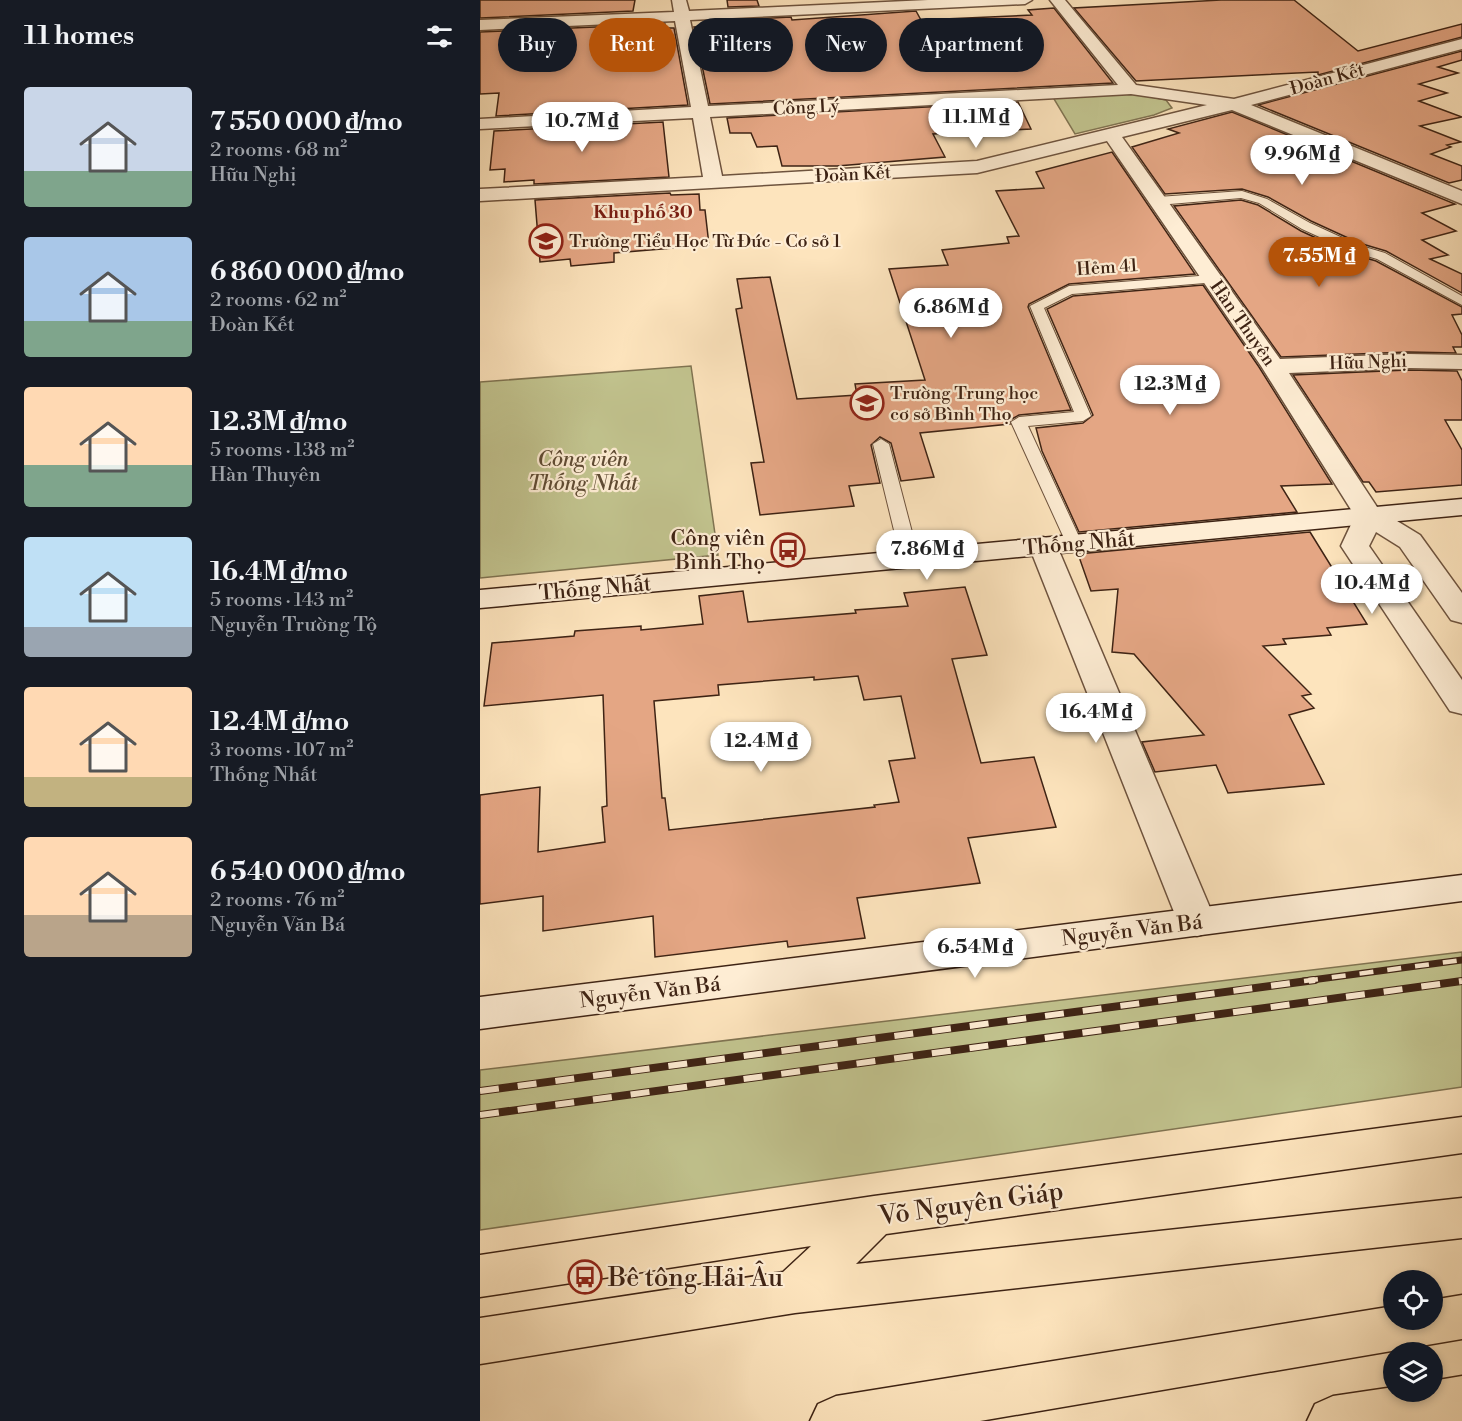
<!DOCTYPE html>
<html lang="en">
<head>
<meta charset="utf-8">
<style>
  body { margin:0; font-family:"Libre Bodoni",serif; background:#242831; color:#f1f3f6; height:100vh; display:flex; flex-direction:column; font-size:22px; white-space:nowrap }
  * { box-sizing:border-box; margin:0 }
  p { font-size:20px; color:#9ea1a6 }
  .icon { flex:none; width:33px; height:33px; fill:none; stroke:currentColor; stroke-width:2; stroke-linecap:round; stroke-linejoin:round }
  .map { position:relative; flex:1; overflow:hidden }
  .details { display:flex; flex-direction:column; background:#171b24; width:480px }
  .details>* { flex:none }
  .top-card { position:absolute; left:18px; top:18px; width:570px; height:54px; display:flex; gap:12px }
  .tools { position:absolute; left:903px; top:1270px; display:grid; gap:12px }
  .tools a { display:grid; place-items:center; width:60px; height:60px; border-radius:50%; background:#171b24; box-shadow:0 3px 9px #0003; font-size:30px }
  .price { position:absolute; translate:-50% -51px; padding:0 14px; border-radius:21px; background:#fff; color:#222; font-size:20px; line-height:39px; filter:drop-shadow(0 2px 3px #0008) }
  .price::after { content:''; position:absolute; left:50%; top:36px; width:18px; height:14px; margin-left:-9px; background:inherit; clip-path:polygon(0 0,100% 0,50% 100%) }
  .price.on { background:#b45309; color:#fff }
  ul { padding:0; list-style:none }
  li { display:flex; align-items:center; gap:18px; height:150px; padding:0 24px }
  li span { display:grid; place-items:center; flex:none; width:168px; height:120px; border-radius:6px; color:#555 }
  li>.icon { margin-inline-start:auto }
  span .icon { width:72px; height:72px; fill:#fffc; stroke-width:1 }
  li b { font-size:26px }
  h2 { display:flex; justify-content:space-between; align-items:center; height:72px; padding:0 24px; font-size:26px }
  .tag { padding:0 21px; border-radius:27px; background:#171b24; box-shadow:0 3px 9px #0003; font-size:21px; line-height:54px }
  .tag.on { background:#b45309; color:#fff }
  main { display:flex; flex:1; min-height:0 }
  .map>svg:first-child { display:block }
  .green { fill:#c2c48f; stroke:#807452; stroke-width:1.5 }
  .building { fill:#e4a684; stroke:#3e2314; stroke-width:1.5; fill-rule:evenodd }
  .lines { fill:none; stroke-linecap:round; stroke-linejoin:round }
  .lane-casing { stroke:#6e533e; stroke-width:2 }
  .street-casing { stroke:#6e533e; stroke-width:3 }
  .secondary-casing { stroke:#3e2314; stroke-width:3 }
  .highway-casing { stroke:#3e2314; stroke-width:3 }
  .lane { fill:#feedd4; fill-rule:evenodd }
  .street { fill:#feedd4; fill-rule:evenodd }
  .secondary { fill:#feedd4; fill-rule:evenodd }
  .highway { fill:#fde4bd; fill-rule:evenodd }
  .rail-far1-casing { stroke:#3e2314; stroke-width:7 }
  .rail-casing { stroke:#3e2314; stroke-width:8 }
  .rail-far1 { stroke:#feedd4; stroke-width:4.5; stroke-dasharray:14; stroke-linecap:butt }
  .rail { stroke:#feedd4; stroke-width:6; stroke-dasharray:19; stroke-linecap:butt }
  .labels { text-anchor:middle; stroke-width:4.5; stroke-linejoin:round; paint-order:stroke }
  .far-street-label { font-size:18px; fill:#3e2314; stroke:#feedd4 }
  .far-neighbourhood-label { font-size:18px; font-weight:bold; fill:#7a1f14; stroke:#feedd4 }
  .far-poi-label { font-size:18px; fill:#3e2314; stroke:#feedd4; text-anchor:start }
  .park-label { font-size:21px; font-style:italic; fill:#5f4b33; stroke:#feedd4 }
  .poi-label { font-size:21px; fill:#3e2314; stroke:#feedd4; text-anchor:end }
  .street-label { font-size:21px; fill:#3e2314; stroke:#feedd4 }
  .near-street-label { font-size:26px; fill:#3e2314; stroke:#feedd4 }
  .near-poi-label { font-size:26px; fill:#3e2314; stroke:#feedd4; text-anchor:start }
</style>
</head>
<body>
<main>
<section class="details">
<h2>11 homes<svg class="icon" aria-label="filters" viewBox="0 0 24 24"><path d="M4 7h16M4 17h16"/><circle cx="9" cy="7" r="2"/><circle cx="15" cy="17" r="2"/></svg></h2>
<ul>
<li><span style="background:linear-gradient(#c9d6e8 70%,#7fa58c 0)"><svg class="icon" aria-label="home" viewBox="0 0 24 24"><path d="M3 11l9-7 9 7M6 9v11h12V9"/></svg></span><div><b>7 550 000 ₫/mo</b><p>2 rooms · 68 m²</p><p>Hữu Nghị</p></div></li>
<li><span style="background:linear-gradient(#a9c7e8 70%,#7fa58c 0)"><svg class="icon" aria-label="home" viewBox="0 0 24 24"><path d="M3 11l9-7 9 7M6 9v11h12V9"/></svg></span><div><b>6 860 000 ₫/mo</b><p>2 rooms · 62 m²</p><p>Đoàn Kết</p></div></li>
<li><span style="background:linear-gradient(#ffd9b3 65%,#7fa58c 0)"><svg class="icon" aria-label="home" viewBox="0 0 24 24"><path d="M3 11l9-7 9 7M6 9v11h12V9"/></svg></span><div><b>12.3M ₫/mo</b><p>5 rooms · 138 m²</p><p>Hàn Thuyên</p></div></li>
<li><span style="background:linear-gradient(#bfe0f5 75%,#9aa5b1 0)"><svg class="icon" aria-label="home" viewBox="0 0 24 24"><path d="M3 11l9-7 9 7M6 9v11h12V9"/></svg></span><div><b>16.4M ₫/mo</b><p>5 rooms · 143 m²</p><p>Nguyễn Trường Tộ</p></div></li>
<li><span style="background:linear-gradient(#ffd9b3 75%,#c2b280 0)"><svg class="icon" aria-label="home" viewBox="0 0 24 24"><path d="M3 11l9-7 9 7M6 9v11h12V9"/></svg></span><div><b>12.4M ₫/mo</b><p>3 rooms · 107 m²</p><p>Thống Nhất</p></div></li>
<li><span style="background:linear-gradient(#ffd9b3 65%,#b9a48a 0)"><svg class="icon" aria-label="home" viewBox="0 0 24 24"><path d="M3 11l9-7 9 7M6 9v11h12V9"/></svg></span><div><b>6 540 000 ₫/mo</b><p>2 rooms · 76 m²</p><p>Nguyễn Văn Bá</p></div></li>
</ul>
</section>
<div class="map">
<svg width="982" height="1421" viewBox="0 0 982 1421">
  <rect width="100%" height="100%" fill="#fde4bd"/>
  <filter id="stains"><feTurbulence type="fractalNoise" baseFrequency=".00333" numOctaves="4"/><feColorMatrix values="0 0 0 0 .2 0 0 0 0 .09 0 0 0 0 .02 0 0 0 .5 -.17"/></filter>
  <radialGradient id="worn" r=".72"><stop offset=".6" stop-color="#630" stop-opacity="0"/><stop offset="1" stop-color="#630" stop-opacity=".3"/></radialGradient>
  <!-- green -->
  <path class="green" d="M571,94h85l30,6 6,8 -18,7 -79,19z
    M211,366l27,189 -238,23v-196z
    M982,952v135l-982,143v-160z"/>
  <!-- building -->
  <path class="building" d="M0,0h155l-2,11 -153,7z
    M247,0h30l2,6 -31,1z
    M741,0h73l64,51 104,-27v13l-144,38v-3l-182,9 -62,-73z
    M574,8l59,75 -403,21 -16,-77 38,-2 -1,-5 60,-3 1,3 124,-9 5,9 111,-5 -4,-5z
    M185,24l1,4h8l14,77 -192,11 3,-23 -19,1v-62z
    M982,51v9l-24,7 20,6 -39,11 28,9 -28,8 43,16 -42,9 41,16 -14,3 4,2 -20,7 31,12v14l-13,3 -191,-78z
    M538,102l13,27 -98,5 12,23 -108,9h-55l-5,-20 -20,1 -6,-14h-21l-3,-15z
    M752,112l223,92 -33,9 34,18 -34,9 26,15 -18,4 32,15v19l-76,-42 -27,-8 -48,-22 -43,-24 -26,-8 -77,5 -33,-47 47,-14 -11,-4z
    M183,122l6,55 -135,7v-4l-30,2 1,-13 -15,1 4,-39z
    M632,152l83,122 -126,10 -40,20 -1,3 43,103 -52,5 -9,5v4l-90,9 14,44 -33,4 -10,-38 -11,-6 -9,8 9,38 -31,3 5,20 -94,9 -9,-52 13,-1 -28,-153 6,-1 -5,-29 33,-2 27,122 60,-4 -2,-11 70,-4 -36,-111 59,-4 -6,-15 67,-7 -2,-6 12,-1 -23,-45 48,-3 -8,-16z
    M190,193l1,2 28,-1 1,16h5l4,35 -95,8v9l-43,4 -1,-7 -30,3 -5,-62z
    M761,200l17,5 43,26 48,22 27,8 86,46v7l-10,1 10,20v12h-9l3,6 -48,-1 -127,5 -107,-151z
    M723,285l56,82 73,117 -51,2 16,26 -218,20 -37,-81 -6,-23 47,-5 10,-8 -46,-106 26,-13z
    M928,370l49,1 5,10v39h-17l17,30v35l-86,7 -7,-10h-6l-70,-107z
    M830,532l57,92 -40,4 4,7 -48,4 3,5 -23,2 48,48 -9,2 12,12 -25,7 35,69 -96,9 -12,-28 -61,7 -13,-30 62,-7 -70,-81 -22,-2 6,-63 -27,2 -13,-37z
    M485,587l22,68 -35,4 29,104 53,-6 22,70 -88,11 12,45 -123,15 8,40 -77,9 -1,-6 -132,16 -2,-41 -110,15v-35l-63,8v-109l60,-8 -2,65 67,-10 -3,-35 5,-1 -4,-111 -119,11 8,-63 82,-7 1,-5 66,-5v4l62,-6 -4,-28 44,-5 5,31 108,-9 -1,-3 53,-4 -4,-13zM378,676l6,24 37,-4 14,62 -26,3 10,41 -25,3 1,2 -206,23 -4,-32h-3l-8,-97 65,-6 -1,-10 96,-8v3z"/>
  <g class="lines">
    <!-- lane casing -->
    <g class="lane-casing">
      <path id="lane" d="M762,191l25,8 43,24 48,22 27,8 77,43v9l-85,-46 -27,-8 -48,-22 -43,-26 -18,-5 -83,7 -6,-4 6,-4z
        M732,275l6,4 -1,3 -145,12 -28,14 47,108 -8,5 -55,5 54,117 -2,4h-12l-57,-125 8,-5 55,-5 -44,-106 39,-20z
        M401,439l8,5 30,115 -3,4h-12l-3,-4 -28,-115z"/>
    </g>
    <!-- street casing -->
    <g class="street-casing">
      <path id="street" d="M192,0h14l3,11 239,-11h104l-7,4 -335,16 18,86 410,-21 -68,-85h15l71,85 98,14 228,-60v10l-211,56 211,86v13l-230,-94 -110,27 158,222 128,-5 54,1v14l-54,-1 -119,5 90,137 41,25 42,58v30l-11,-3 -51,-73 -24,-15 -7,14 93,134v34l-12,-3 -109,-165 14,-30 -94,-150 -154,-225 -130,32 -497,28v-12l223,-12 -10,-59 -213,11v-10l211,-12 -16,-86 -195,9v-10l194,-8zM651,94l76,11 -230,56 -255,15 -12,-59z
        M563,537l10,3 4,6 159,376 -5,10 -14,4 -14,-4 -5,-10 -149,-376 4,-6z"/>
    </g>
    <!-- secondary casing -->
    <g class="secondary-casing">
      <path id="secondary" d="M982,499v16l-982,93v-18z
        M982,875v26l-982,128v-32z"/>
    </g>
    <!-- highway casing -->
    <g class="highway-casing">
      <path id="highway" d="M982,1117v36l-576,81 -30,30 606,-66v40l-667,75 -315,51v-46l303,-46 28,-26 -331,51v-42l394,-59z
        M982,1295v44l-482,82h-170l8,-17 18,-8 558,-90v14h38v-20z
        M982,1376v45h-155l8,-17 18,-8 61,-9v5h38v-11z"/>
    </g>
    <!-- lane -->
    <use href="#lane" class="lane"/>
    <!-- street -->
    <use href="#street" class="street"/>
    <!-- secondary -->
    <use href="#secondary" class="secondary"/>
    <!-- highway -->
    <use href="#highway" class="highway"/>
    <!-- rail-far1 casing -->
    <g class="rail-far1-casing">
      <path id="rail-far1" d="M824,981l158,-21"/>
    </g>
    <!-- rail casing -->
    <g class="rail-casing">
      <path id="rail" d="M0,1091l835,-111
        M0,1115l982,-134"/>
    </g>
    <!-- rail-far1 -->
    <use href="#rail-far1" class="rail-far1"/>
    <!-- rail -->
    <use href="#rail" class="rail"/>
  </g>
  <!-- icons -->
  <defs>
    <g id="school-ring" transform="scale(1.725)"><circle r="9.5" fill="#feedd4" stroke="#8f2418" stroke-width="1.5"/><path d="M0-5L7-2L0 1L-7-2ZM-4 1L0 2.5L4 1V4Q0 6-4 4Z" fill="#8f2418"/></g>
    <g id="bus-ring" transform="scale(1.725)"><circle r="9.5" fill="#feedd4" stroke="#8f2418" stroke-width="1.5"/><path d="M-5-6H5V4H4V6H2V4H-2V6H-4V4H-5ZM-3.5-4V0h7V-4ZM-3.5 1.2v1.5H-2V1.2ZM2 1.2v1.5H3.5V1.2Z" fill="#8f2418"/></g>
  </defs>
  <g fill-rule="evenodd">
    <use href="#school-ring" x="66" y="241"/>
    <use href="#school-ring" x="387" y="403"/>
    <use href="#bus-ring" x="308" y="550"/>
    <use href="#bus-ring" x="105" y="1277"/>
  </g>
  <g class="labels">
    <!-- far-street labels -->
    <g class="far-street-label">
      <text transform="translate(847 79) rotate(-15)" y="6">Đoàn Kết</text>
      <text transform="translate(326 107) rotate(-3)" y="6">Công Lý</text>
      <text transform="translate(373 174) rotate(-3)" y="6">Đoàn Kết</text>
      <text transform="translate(627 267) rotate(-4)" y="6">Hẻm 41</text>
      <text transform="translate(763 323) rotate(55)" y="6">Hàn Thuyên</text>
      <text transform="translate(888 362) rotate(-2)" y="6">Hữu Nghị</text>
    </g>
    <!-- far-neighbourhood labels -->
    <g class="far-neighbourhood-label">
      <text x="163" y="218">Khu phố 30</text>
    </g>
    <!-- far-poi labels -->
    <g class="far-poi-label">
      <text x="89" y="247">Trường Tiểu Học Từ Đức - Cơ sở 1</text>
      <text x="410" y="399">Trường Trung học<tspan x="410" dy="21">cơ sở Bình Thọ</tspan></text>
    </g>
    <!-- park labels -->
    <g class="park-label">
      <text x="103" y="466">Công viên<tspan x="103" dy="24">Thống Nhất</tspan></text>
    </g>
    <!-- poi labels -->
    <g class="poi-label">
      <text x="285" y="545">Công viên<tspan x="285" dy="24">Bình Thọ</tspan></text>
    </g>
    <!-- street labels -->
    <g class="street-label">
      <text transform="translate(599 543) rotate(-5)" y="7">Thống Nhất</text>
      <text transform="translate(115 588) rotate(-5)" y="7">Thống Nhất</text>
      <text transform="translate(652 930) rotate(-7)" y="7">Nguyễn Văn Bá</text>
      <text transform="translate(170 992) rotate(-7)" y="7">Nguyễn Văn Bá</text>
    </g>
    <!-- near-street labels -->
    <g class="near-street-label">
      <text transform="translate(491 1203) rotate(-8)" y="9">Võ Nguyên Giáp</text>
    </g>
    <!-- near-poi labels -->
    <g class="near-poi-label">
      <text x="128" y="1286">Bê tông Hải Âu</text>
    </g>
  </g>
  <rect width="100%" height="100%" filter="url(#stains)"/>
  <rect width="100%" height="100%" fill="url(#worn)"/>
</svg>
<div class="tools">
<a><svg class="icon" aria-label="locate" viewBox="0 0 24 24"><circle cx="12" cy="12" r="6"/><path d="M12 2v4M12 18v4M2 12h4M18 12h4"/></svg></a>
<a><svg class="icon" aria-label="layers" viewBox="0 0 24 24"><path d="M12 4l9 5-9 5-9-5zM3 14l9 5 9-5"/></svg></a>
</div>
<b class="price" style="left:496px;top:149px">11.1M ₫</b>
<b class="price" style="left:102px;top:153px">10.7M ₫</b>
<b class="price" style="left:822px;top:186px">9.96M ₫</b>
<b class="price on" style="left:839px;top:288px">7.55M ₫</b>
<b class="price" style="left:471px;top:339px">6.86M ₫</b>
<b class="price" style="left:690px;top:416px">12.3M ₫</b>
<b class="price" style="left:447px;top:581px">7.86M ₫</b>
<b class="price" style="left:892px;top:615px">10.4M ₫</b>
<b class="price" style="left:616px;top:744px">16.4M ₫</b>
<b class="price" style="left:281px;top:773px">12.4M ₫</b>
<b class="price" style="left:495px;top:979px">6.54M ₫</b>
<div class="top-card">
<a class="tag">Buy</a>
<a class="tag on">Rent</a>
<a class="tag">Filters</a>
<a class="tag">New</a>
<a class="tag">Apartment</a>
</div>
</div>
</main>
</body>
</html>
